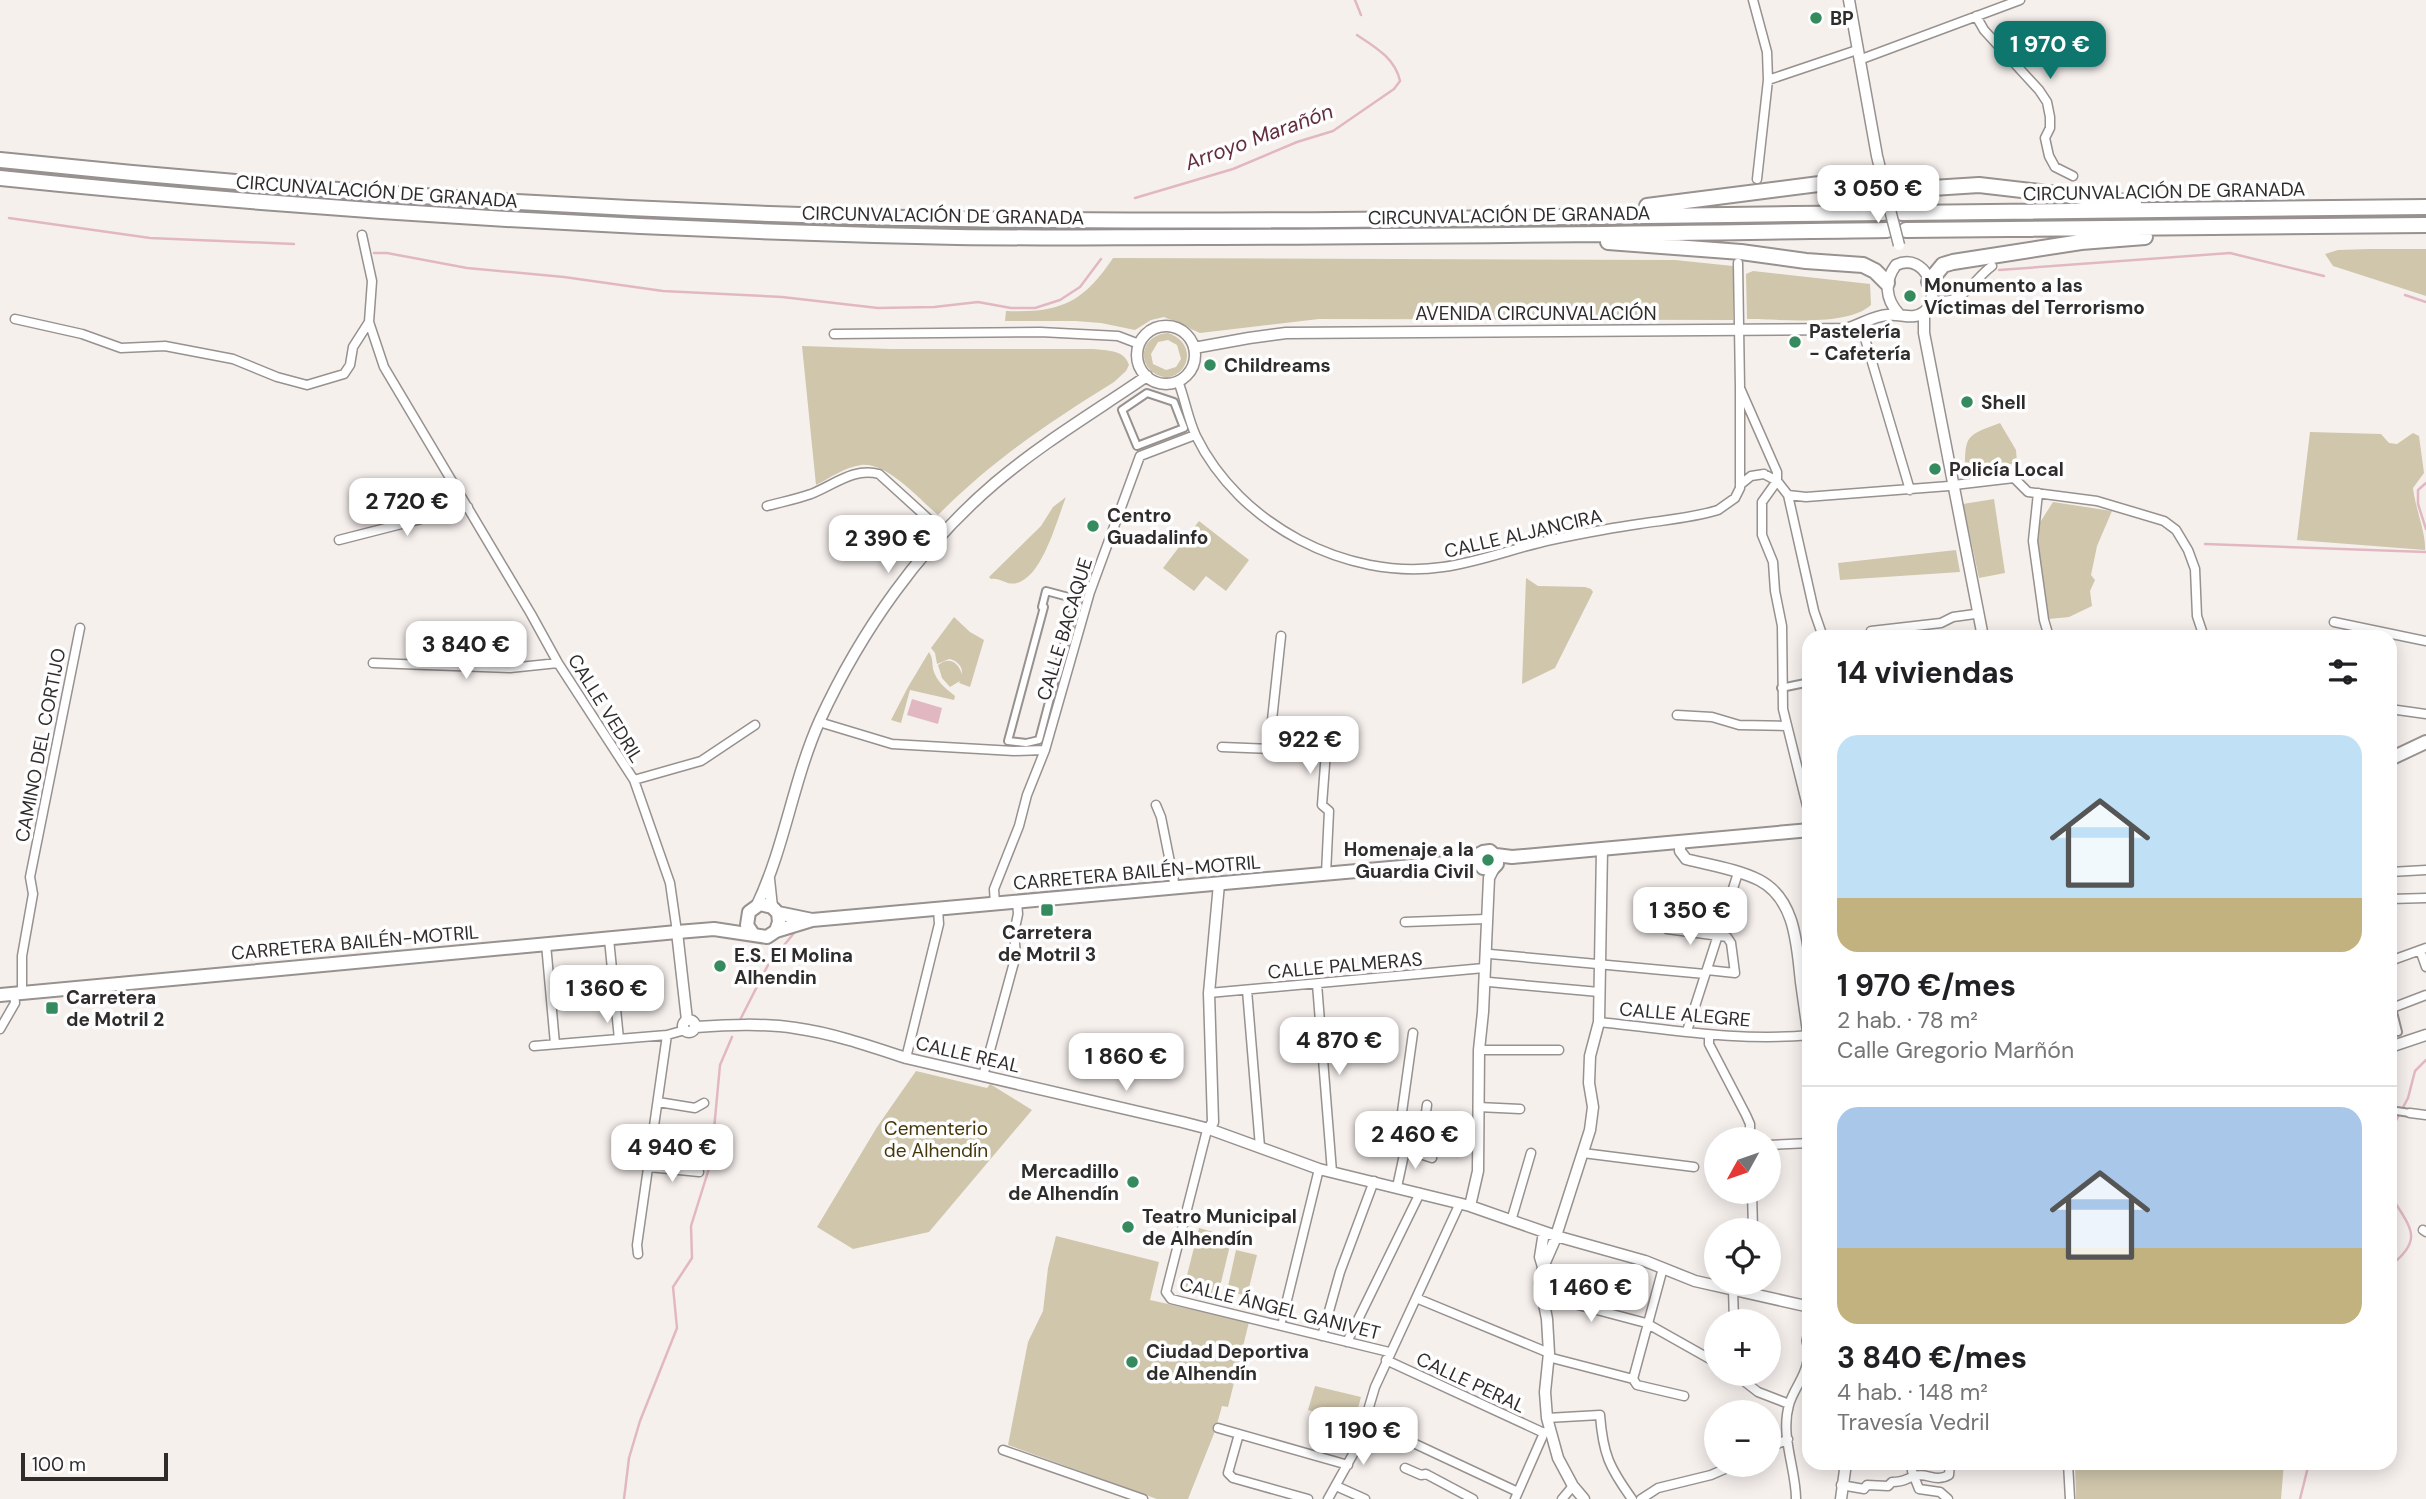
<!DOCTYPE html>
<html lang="es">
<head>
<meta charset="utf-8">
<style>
  body { margin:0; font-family:"DM Sans",sans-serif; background:#f6f6f6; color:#202124; height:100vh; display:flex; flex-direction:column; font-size:26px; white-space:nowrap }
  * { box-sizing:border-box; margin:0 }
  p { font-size:23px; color:#757577 }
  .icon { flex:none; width:38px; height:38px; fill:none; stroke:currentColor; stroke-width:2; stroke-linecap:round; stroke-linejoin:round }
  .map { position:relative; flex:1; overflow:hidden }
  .side { position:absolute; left:1802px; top:630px; width:595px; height:840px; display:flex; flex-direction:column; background:#fff; border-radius:21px; box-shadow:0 4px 18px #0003 }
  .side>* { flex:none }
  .needle { width:46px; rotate:230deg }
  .controls { position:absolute; left:1704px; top:1127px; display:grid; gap:14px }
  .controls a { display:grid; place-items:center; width:77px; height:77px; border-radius:50%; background:#fff; box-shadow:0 4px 18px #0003; font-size:35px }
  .scale { position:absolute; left:21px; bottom:18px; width:147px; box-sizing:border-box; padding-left:7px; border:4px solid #2f2d2c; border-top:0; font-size:19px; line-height:24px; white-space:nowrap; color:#2f2d2c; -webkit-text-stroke:5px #fefefe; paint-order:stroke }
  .price { position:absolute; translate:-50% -60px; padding:0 16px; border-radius:14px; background:#fff; color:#222; font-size:23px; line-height:46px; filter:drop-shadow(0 2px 4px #0008) }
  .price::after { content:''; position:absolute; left:50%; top:42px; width:21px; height:16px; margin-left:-10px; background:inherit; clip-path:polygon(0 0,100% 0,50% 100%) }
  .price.current { background:#0f766e; color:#fff }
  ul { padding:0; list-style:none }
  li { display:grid; align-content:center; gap:14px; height:371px; padding:0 35px }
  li+li { border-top:2px solid #e0e0e0 }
  li span { display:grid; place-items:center; height:217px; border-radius:21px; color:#555 }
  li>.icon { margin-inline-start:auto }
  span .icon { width:126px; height:126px; fill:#fffc; stroke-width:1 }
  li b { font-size:30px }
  h2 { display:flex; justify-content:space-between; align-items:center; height:84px; padding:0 35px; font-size:30px }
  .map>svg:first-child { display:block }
  .green { fill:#cfc6ac; fill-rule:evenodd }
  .water { fill:#e1b8c2 }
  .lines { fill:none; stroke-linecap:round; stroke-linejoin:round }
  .stream { stroke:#e1b8c2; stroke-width:2.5 }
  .pedestrian-casing { stroke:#97918f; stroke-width:10 }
  .minor-casing { stroke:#97918f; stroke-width:11 }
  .tertiary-casing { stroke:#97918f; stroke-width:13 }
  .primary-casing { stroke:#97918f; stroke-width:16 }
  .motorway-casing { stroke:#97918f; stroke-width:18 }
  .pedestrian { stroke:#fff; stroke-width:6 }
  .minor { stroke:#fff; stroke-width:8 }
  .tertiary { stroke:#fff; stroke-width:10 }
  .primary { stroke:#fff; stroke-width:12 }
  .motorway { stroke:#fff; stroke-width:14 }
  .tertiary-bridge-casing { stroke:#97918f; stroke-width:13; stroke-linecap:butt }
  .tertiary-bridge { stroke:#fff; stroke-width:10 }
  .poi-dot { fill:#368b5e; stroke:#fefefe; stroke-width:2.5 }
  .labels { text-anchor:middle; stroke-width:7; stroke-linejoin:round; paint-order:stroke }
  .poi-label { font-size:19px; font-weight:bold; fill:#2f2d2c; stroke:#fefefe; text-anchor:start }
  .street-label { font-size:19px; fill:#2f2d2c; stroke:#fefefe }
  .park-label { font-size:19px; fill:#46380b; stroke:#fefefe }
  .water-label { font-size:21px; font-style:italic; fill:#612d3d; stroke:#fefefe }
</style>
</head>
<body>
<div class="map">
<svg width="2426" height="1499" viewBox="0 0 2426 1499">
  <rect width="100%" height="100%" fill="#f6f0ed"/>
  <!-- green -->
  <path class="green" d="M2369,249h57v47l-93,-30 -8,-12 13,-4z
    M1113,258l562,2 58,6v54l-414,-1 -119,14 -36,-16 -13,3 -16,10 -34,-7 -26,-2h-70l1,-10c54,2 77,-8 107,-53z
    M1753,271l117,13 1,21c-24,22 -92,14 -124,14l-1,-45z
    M1168,333c26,8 25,39 -1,45 -32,-5 -30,-43 1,-45zM1168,340l9,5 4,14 -5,8 -10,3 -13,-6 -2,-10 7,-12z
    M802,346l89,3h202c14,2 31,0 36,16l-3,6 -12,11c-66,41 -121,78 -176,133 -19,-16 -51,-53 -77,-50 -16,2 -31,13 -45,20z
    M2000,423l16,27 1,13 -7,1 1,4 -46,7c0,-39 -1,-39 35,-52z
    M2310,432l71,2 8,9 8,1 16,-11 6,3 5,37 -11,15c2,19 13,45 12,62l-128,-10z
    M1066,497c-9,22 -23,79 -49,86 -10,3 -17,-6 -26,-4l-2,-2 52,-51 12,-19z
    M1994,499l11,74 -26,5 -16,-74z
    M2053,502l59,9 -15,35 -6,29 4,5 -5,11 2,15 -23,11 -20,2 -12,-79 2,-16z
    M1199,521l50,39 -23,31 -20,-15 -12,15 -31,-23z
    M1956,550l4,22 -120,8 -2,-17z
    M1526,578l12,8 47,1 6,2 2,3 -38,76 -33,16z
    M954,617l16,15 14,8 -14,47 -11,-4 1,-2 -10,6 -8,-9 -4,-13c11,-9 20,-3 24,9 1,-8 -6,-14 -13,-15l-12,5 -2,-11 -4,-5z
    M929,652c4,6 3,10 4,17 3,12 13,20 22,27l-1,4 -44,-10 -9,33 -10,-3 17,-33z
    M916,1071l71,17 3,-4 42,26 -103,122 -76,17 -36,-22 60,-100z
    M1199,1228l33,9 -15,62 -34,-8z
    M1056,1236l103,26 -9,38 99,22 -21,85 -6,-1 -7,25 -27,68h-31l-149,-54 20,-103 15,-31 5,-43z
    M1236,1250l21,5 -10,41 -20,-5z
    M1315,1386l46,11 -7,26 -46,-13z
    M2075,1463h209l-3,36h-205z"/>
  <!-- water -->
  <path class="water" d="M912,699l30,9 -4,16 -31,-9z"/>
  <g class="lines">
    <!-- stream -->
    <path class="stream" d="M1355,0l6,15
      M1135,198l98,-29 64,-27 36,-11 61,-42 6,-8c-5,-23 -25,-34 -43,-46
      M9,218l141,20 144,6
      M374,253h13l80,15 97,9 99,14 119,6 96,11 56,-1 44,-5 33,6h24l25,-8 20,-13 21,-28
      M1999,270l231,-17 94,23
      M2405,295l21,7
      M2426,483l-8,7v14l8,25
      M2205,544l221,8
      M740,1020l28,-55 26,-32
      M2390,1132l18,-34 7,-27 11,-11
      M2390,1194c19,33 36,44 0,72
      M624,1499l5,-41 11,-37 37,-93 -4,-41 19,-29 -1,-32 20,-64 9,-97 12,-28
      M2300,1499l9,-36"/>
    <!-- pedestrian casing -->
    <g class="pedestrian-casing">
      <path id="pedestrian" d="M1147,393l27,9 10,26 -47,18 -15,-36z
        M1046,591l30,8 -37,141 -13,3 -18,-2 36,-134h-2z
        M1781,688l29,-6
        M2392,1008l6,24
        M2390,1110l20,3
        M1281,1326l5,-22
        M1808,1350l-2,-9 4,-20"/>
    </g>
    <!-- minor casing -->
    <g class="minor-casing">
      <path id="minor" d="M1753,0l14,52 1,28 -11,99
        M1976,16l8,14 55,60 8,12 3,15v11l-5,10 4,18 6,11 18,9
        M1859,60l161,-60
        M1768,80l89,-30
        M362,235l10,46 -3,41 15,45 147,247 27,49 76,117 36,103 7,49
        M1738,263l2,125 37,84v9l-15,21v33l11,27 2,29 7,35 1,83 27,109
        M1931,299c31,10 40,-18 61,-33
        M15,319l67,15 39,14 44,-2 68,13 44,18 30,8 37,-11 6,-9 3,-18 16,-25
        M1861,325l49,165
        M834,334l206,-2 78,4 21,8
        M1178,381c7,18 10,38 18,55 43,88 150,145 247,131 37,-5 71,-19 108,-27 29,-6 59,-12 88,-16 26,-4 53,-6 79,-14l17,-12 5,-10v-100
        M1764,474l13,7 11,14 18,2 143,-11
        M1740,485l11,-9 13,-2
        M1954,485l60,-7 14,14 69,9 67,20 12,9 12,20 7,19 2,47 7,21
        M2038,493l-5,48 11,79 5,17
        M1788,495l26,116 9,26
        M767,506c15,-4 30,-7 44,-12 23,-9 43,-27 68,-20l65,59
        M339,540l129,-33
        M2334,622l92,19
        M1871,631l70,-8 12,-6 22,-3
        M373,663l137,5 48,-5
        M2390,709l36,5
        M1677,715l35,2 27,8 48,1
        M819,722l73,22 122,7 31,-1
        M1222,747l104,4 -4,54 7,6 -3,63
        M1269,748l12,-112
        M634,780l67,-19 54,-36
        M1156,805l5,12 14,70
        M2390,872l36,-2
        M2390,899l36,-1
        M995,904l-1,-15 25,-63 8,-31 18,-45 45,-158 50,-136 55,-21
        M1405,922l81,-3
        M1667,929l60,8 4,6 4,30 -28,-3
        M609,939l10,100
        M546,944l9,100
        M2420,950l6,17
        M1490,954l215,20
        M2390,961l36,-13
        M1489,982l110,10
        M1317,984l15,188
        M1247,990l13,157
        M22,993v-37l11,-62 -3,-17 50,-249
        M1209,993l275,-25
        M2392,1008l34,-13
        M1599,1022c70,7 140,20 211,13
        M0,1029l15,-26 -1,-10
        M1687,1031l51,-158
        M1413,1033l-16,115 23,6 7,-49
        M1709,1036v8l37,71 4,9v15
        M534,1046l133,-11 18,-5
        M1479,1050h80
        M906,1058l33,-134 -1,-15
        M983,1076l33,-121 -2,-22 4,-19 -1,-12
        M658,1102l37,6 9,-5
        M1478,1107l42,2
        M2410,1113l16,2
        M1209,1129l-3,5 -40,158 5,7 218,53
        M1769,1145l41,-2
        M1583,1153l111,14
        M1420,1154l12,4
        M649,1167l50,5
        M1397,1187l8,-37
        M1752,1192l1,38
        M1511,1221l20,-68
        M2423,1230l3,2
        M638,1254l-1,-9 30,-210
        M1733,1289l1,32
        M1544,1296l102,27 71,40
        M1416,1298l133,55
        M1286,1304l33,-135
        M1322,1336l18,-64 34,-91
        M1347,1342l73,-149
        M1548,1357l85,22 4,6 47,11
        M1386,1360l158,73
        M1735,1374l23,18 31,12
        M1633,1379l30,-111
        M1547,1418l53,-3c3,39 9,52 32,84
        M1364,1420l154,72
        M1218,1428l130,37
        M1239,1434l-11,39 5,5 75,21
        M1769,1448l19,-9
        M1003,1450l140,49
        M1912,1463v8l7,18 21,3 8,7
        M2068,1463l2,36
        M1405,1468l16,7 5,-1 47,25
        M1841,1485l23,4 3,-4 21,1 4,-4c14,0 12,-3 23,-6 12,-4 20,7 34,-1l1,-12
        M1336,1486l29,13
        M1328,1499l29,-52 18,-60 85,-184
        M1515,1499l29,-66 5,-2
        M1562,1499l11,-13
        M1641,1499l17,-11 53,-13 23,-10
        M1796,1499c0,-30 -16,-63 -7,-94 3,-12 12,-23 16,-35 3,-7 3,-15 5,-21"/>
    </g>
    <!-- tertiary casing -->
    <g class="tertiary-casing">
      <path id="tertiary" d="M1849,0l28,156 10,41
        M1924,312v21l59,304
        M1137 355a29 29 0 1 1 58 0a29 29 0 1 1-58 0Z
        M1194,348l55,-10 37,-5 560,-4c14,-4 27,-13 41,-14 14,-2 25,6 37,-3 19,-15 2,-61 -28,-47 -12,16 -11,34 3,49
        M1680,842v9l6,8c23,6 51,10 73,21 37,19 38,67 42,102
        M769,879l3,28
        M757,905c28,-59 36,-125 63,-185 41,-89 100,-173 175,-237 47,-40 101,-72 152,-107
        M677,932l10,88
        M1810,952l-9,30 9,64
        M683 1026a6 6 0 1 1 12 0a6 6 0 1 1-12 0Z
        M696,1027c31,-2 67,-4 99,1 37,5 75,18 111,30l276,64 27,7 110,40 151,37 86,30 89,25 50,20 115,26
        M2390,1047l36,-12
        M1209,1129l4,-7 -4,-129 10,-109
        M1470,1206l8,-35 1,-121 4,-38 6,-134 5,-10
        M1544,1232l-4,25 3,10 -3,16 7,36 2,34 -4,39 2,26 11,40 15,28 11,13
        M1543,1267l11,-25 36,-112 3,-23 -4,-24 1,-27 9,-34 3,-173
        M1841,1499l5,-36"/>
    </g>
    <!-- primary casing -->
    <g class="primary-casing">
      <path id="primary" d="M2390,759l36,-17
        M1496,855l16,2 298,-27
        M1466,861l17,-9 7,-1 7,6v7l-5,5 -9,-1 -4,-5 1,-7
        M778,913l34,7
        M776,931l36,-11 645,-58 23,2
        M0,995l677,-63 37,-3 53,8 9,-6 3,-9 -1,-9 -6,-6 -12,-3 -11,8 -2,13 6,9"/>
    </g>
    <!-- motorway casing -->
    <g class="motorway-casing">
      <path id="motorway" d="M0,160c317,33 636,53 955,59 309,5 618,-3 928,-6
        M0,178c318,33 637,52 957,59 82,1 164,0 246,0 228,0 456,-4 684,-7
        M1885,191l94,-6 155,18
        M1647,206l234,-30
        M1902,213l524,-6
        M1906,230l520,-5
        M1608,242l133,10 65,9 57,4 12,6 12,12
        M1929,282l14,-17 10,-3 128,-20 64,-5"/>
    </g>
    <!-- pedestrian -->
    <use href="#pedestrian" class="pedestrian"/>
    <!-- minor -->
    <use href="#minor" class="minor"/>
    <!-- tertiary -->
    <use href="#tertiary" class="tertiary"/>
    <!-- primary -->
    <use href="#primary" class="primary"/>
    <!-- motorway -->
    <use href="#motorway" class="motorway"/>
    <!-- tertiary-bridge casing -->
    <g class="tertiary-bridge-casing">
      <path id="tertiary-bridge" d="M1887,198l12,47"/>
    </g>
    <!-- tertiary-bridge -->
    <use href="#tertiary-bridge" class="tertiary-bridge"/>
  </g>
  <!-- markers -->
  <g class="poi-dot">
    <circle cx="1816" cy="18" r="7"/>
    <circle cx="1910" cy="296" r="7"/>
    <circle cx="1795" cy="342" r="7"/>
    <circle cx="1210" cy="365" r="7"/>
    <circle cx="1967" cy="402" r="7"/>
    <circle cx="1935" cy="469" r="7"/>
    <circle cx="1093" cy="526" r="7"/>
    <circle cx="1488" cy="860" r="7"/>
    <rect x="1040" y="903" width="14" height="14" rx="3.5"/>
    <circle cx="720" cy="966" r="7"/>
    <rect x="45" y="1001" width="14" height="14" rx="3.5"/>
    <circle cx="1133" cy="1182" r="7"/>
    <circle cx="1128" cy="1227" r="7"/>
    <circle cx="1132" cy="1362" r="7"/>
  </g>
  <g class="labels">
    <!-- poi labels -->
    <g class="poi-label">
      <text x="1830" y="25">BP</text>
      <text x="1924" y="292">Monumento a las<tspan x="1924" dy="22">Víctimas del Terrorismo</tspan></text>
      <text x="1809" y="338">Pastelería<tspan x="1809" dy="22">- Cafetería</tspan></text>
      <text x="1224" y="372">Childreams</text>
      <text x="1981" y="409">Shell</text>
      <text x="1949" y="476">Policía Local</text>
      <text x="1107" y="522">Centro<tspan x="1107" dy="22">Guadalinfo</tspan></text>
      <text x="1474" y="856" text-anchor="end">Homenaje a la<tspan x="1474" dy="22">Guardia Civil</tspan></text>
      <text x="1047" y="939" text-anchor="middle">Carretera<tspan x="1047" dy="22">de Motril 3</tspan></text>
      <text x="734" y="962">E.S. El Molina<tspan x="734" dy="22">Alhendin</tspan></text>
      <text x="66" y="1004">Carretera<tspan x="66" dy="22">de Motril 2</tspan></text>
      <text x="1119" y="1178" text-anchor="end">Mercadillo<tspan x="1119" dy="22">de Alhendín</tspan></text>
      <text x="1142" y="1223">Teatro Municipal<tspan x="1142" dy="22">de Alhendín</tspan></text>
      <text x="1146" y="1358">Ciudad Deportiva<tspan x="1146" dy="22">de Alhendín</tspan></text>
    </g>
    <!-- street labels -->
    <g class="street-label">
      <text transform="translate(377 191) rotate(4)" y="7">CIRCUNVALACIÓN DE GRANADA</text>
      <text transform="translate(2164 191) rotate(-1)" y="7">CIRCUNVALACIÓN DE GRANADA</text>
      <text transform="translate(943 215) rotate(1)" y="7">CIRCUNVALACIÓN DE GRANADA</text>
      <text transform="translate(1509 215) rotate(-1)" y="7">CIRCUNVALACIÓN DE GRANADA</text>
      <text x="1536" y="320">AVENIDA CIRCUNVALACIÓN</text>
      <text transform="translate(1523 533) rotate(-13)" y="7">CALLE ALJANCIRA</text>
      <text transform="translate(1064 629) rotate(-73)" y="7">CALLE BACAQUE</text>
      <text transform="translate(606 708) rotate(58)" y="7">CALLE VEDRIL</text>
      <text transform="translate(40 745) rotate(-79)" y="7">CAMINO DEL CORTIJO</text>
      <text transform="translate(1137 872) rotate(-5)" y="7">CARRETERA BAILÉN-MOTRIL</text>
      <text transform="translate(355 942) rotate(-5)" y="7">CARRETERA BAILÉN-MOTRIL</text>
      <text transform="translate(1345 965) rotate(-5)" y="7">CALLE PALMERAS</text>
      <text transform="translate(1685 1014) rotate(5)" y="7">CALLE ALEGRE</text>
      <text transform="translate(968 1054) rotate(13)" y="7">CALLE REAL</text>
      <text transform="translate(1280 1308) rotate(14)" y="7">CALLE ÁNGEL GANIVET</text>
      <text transform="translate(1471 1382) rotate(25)" y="7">CALLE PERAL</text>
    </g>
    <!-- park labels -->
    <g class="park-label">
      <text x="936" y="1135">Cementerio<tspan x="936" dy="22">de Alhendín</tspan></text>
    </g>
    <!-- water labels -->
    <g class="water-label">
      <text transform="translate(1259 137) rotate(-20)" y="7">Arroyo Marañón</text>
    </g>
  </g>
</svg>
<div class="controls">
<a><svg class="needle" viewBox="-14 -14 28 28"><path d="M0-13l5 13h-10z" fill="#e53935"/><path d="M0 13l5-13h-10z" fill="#757577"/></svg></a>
<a><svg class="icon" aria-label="locate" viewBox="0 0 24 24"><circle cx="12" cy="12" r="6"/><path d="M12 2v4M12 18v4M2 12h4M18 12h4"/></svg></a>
<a>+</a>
<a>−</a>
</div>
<div class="scale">100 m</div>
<b class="price current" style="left:2050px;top:81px">1 970 €</b>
<b class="price" style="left:1878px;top:225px">3 050 €</b>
<b class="price" style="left:407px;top:538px">2 720 €</b>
<b class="price" style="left:888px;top:575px">2 390 €</b>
<b class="price" style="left:466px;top:681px">3 840 €</b>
<b class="price" style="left:1310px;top:776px">922 €</b>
<b class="price" style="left:1690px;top:947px">1 350 €</b>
<b class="price" style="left:607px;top:1025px">1 360 €</b>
<b class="price" style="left:1339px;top:1077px">4 870 €</b>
<b class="price" style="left:1126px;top:1093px">1 860 €</b>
<b class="price" style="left:1415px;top:1171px">2 460 €</b>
<b class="price" style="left:672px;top:1184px">4 940 €</b>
<b class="price" style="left:1591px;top:1324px">1 460 €</b>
<b class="price" style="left:1363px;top:1467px">1 190 €</b>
<section class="side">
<h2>14 viviendas<svg class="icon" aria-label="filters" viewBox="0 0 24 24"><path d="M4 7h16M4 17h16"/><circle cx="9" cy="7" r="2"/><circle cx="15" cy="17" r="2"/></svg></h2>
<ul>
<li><span style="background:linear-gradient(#bfe0f5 75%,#c2b280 0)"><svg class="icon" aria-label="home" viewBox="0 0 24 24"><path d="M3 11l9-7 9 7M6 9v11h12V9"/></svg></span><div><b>1 970 €/mes</b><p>2 hab. · 78 m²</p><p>Calle Gregorio Marñón</p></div></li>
<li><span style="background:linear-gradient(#a9c7e8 65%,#c2b280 0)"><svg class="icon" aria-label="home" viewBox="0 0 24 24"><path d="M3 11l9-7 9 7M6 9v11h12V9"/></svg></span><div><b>3 840 €/mes</b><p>4 hab. · 148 m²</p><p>Travesía Vedril</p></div></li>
</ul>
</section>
</div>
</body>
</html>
